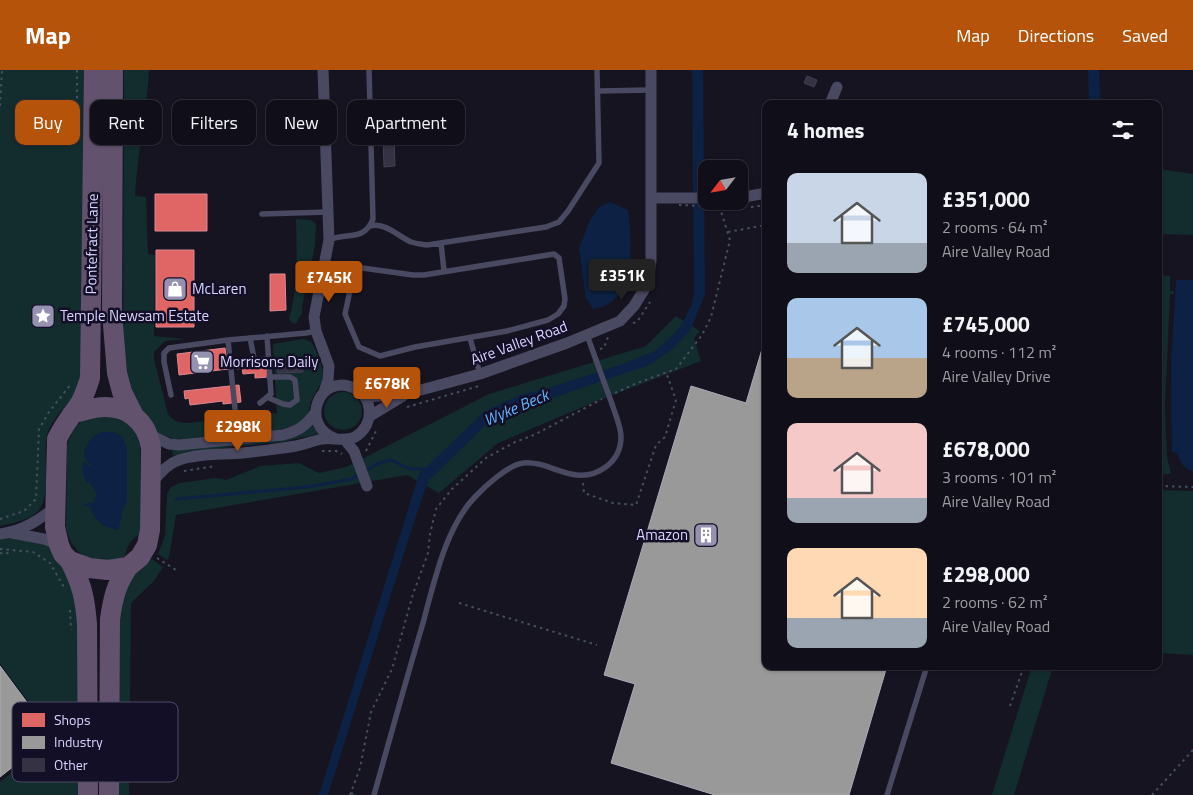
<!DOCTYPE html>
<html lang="en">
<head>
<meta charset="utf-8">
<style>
  body { margin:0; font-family:"Titillium Web",sans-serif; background:#191822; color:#f1f3f6; height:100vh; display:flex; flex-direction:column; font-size:19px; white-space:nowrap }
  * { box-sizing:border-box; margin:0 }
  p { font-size:16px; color:#9c9ca2 }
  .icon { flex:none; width:28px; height:28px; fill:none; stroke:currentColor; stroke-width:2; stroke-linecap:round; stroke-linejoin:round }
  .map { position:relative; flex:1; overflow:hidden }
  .panel { position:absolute; left:762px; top:30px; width:400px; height:570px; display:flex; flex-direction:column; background:#100f19; border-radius:10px; box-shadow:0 1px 4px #0004,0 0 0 1px #302f38 }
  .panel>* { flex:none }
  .top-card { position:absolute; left:15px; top:30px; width:475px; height:45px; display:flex; gap:10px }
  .needle { width:32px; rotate:239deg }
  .fabs { position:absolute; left:698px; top:90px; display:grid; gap:10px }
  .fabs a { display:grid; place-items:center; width:50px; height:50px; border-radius:10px; background:#100f19; box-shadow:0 1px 4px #0004,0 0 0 1px #302f38; font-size:25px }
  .price { position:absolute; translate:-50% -42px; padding:0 11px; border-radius:5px; background:#b45309; color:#fff; font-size:16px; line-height:32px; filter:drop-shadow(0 1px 2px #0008) }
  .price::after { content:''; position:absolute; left:50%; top:30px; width:15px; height:11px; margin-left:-8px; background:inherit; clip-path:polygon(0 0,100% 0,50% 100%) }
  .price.active { background:#222; color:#fff }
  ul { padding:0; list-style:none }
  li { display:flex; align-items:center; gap:15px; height:125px; padding:0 25px }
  li span { display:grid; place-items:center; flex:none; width:140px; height:100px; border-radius:10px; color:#555 }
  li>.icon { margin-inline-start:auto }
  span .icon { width:60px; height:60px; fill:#fffc; stroke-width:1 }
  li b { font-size:21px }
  h2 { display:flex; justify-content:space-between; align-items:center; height:60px; padding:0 25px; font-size:21px }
  .chip { padding:0 18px; border-radius:10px; background:#100f19; box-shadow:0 1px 4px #0004,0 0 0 1px #302f38; font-size:18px; line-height:45px }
  .chip.active { background:#b45309; color:#fff }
  header { display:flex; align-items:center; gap:30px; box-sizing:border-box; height:70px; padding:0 25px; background:#b45309; color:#fff }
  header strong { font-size:24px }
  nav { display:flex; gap:28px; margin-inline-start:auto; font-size:18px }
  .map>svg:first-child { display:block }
  .green { fill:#132c2d }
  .water { fill:#0d2144 }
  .shops { fill:#e06666; stroke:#de8794 }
  .industry { fill:#999; stroke:#acabb8 }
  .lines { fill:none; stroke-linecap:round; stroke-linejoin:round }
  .stream { stroke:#0d2144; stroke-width:3 }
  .building { fill:#343243; stroke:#433f54 }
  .path { stroke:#44505f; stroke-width:2; stroke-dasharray:2.5 4; stroke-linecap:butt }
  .service { stroke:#4a4962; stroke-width:5.5 }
  .minor { stroke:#4a4962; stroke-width:11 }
  .trunk { stroke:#62526e; stroke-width:20 }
  .path-bridge { stroke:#44505f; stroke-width:2; stroke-dasharray:2.5 4; stroke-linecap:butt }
  .service-bridge { stroke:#4a4962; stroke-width:5.5 }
  .labels { text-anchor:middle; stroke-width:5; stroke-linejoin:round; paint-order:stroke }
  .street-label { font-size:15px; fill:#d9d4ff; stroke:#130f26 }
  .poi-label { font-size:15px; fill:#d9d4ff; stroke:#130f26; text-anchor:start }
  .water-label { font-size:16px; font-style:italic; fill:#62b6ff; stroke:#130f26 }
  .key { fill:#130f26; stroke:#4e4a67; stroke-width:1 }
  .key-label { font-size:14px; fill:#d9d4ff }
</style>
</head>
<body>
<header>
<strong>Map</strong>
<nav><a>Map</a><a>Directions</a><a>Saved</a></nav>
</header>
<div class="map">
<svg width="1193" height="725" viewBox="0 0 1193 725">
  <rect width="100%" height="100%" fill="#161421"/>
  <!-- green -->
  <path class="green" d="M0,0h89l-2,198 -7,115c-2,5 -4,10 -7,14 -9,12 -22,23 -26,38 -5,21 6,64 -11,78 -10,8 -24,10 -36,13z
    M124,0h25c-2,42 -12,84 -14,126l11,1 2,57 7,1 -1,81 31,3 -20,2 -11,11v7l14,55c6,8 11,9 21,9l88,-10 -4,-69 23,-4 7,-1 8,3 4,6 8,22 -1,11 -10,18 -4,14 -5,8 -15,8 -107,11 -7,-1 -8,-3 -2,4 -5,-3 -30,-43 -6,-44z
    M1159,99l34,5v61l-34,-1z
    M296,149l15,1 5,4 -1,21 -13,62v6l-5,9 -3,2 -3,-2 -2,-4c9,-27 8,-70 7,-99z
    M1159,205l11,1v15h4v3h-4l-5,112 2,51 4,17h-12z
    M676,246l24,15 -6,7 7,23 -109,42 -94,40 -59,50 -32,-18 -231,40 -7,42 -2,3 -9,-6 7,-18 2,-42 4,-7 9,-4 35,-5 11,2 34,-14 39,-3 20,10 27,-6 143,-73 157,-48z
    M324 341a19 19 0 1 1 38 0a19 19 0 1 1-38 0Z
    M105,344c18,7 28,9 35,28v92c-9,5 -13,12 -15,22 -26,16 -53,0 -59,-28l1,-81 2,-8 8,-14 6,-5z
    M312,355l6,9 -36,8 -96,10 -13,4 -1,-6z
    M1159,420l34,1v164l-34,-2z
    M0,464l44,5 34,38 10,218h-88v-13l55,-45 -55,-73z
    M150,488l13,9 -9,14 -23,22 -2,192h-14v-11l5,-28 1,-21 -5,-24 1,-99 10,-29z
    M1032,596h21l-39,129h-22z"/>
  <!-- water -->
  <path class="water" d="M692,0h11l2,224 -15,37 -19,19 -22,15 -156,53 -65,63 -17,50 -83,264h-9l100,-321 66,-63 35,-16 25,-6 75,-24 35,-14 17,-15 10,-12 10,-20 2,-12z
    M1088,0h11l2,34h-12z
    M610,132l18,8c4,32 10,93 -35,99l-7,-11 -7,-50 11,-28 9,-13z
    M1176,210h17v191c-10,-2 -13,-10 -16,-18l-5,-1 -1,-87z
    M101,362h12l9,4 5,13v54c-8,9 -5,16 -9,27 -16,-4 -20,-7 -28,-21l7,-15 -7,-11 -4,-1 -4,-12 1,-9 6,5h3l-8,-8c1,-13 5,-20 17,-26z"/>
  <!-- shops -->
  <path class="shops" d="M155,124h52v37h-52z
    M156,180h38v77h-38z
    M270,204h15l1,36 -16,1z
    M225,278l3,21 -49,6 -2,-21z
    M267,287l2,20 -14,1v-5l-12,1 -1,-6 -5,1v-9z
    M239,315l2,17 -18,2v-3l-33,4 -1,-7 -4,1 -1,-8z"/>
  <!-- industry -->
  <path class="industry" d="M762,279l4,1v316h121l-38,129h-134l-104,-32 24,-79 -31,-9 87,-289 55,17z
    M0,596l52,70 -52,41z"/>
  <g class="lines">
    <!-- stream -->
    <path class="stream" d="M365,401l14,-8 12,-3 19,9h17
      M176,429l131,-12 45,-8 8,-5
      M86,435l9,-1"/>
  </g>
  <!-- building -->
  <path class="building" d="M807,6l10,4 -3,7 -10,-4z
    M383,64h5l1,4h5l1,28 -11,1z
    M302,294l1,8 -25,1 -1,-7z"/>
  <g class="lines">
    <!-- path -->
    <path class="path" d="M77,0v43
      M0,36l2,-36
      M751,137l15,-2
      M728,162l38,-7
      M633,253l4,-1 13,-20
      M600,279l4,-1 4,-11
      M615,323l22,-10 39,-14 26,-34 9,-18 19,-77 -12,-38
      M407,337l72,-21
      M322,381h14l6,3
      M366,381l10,-20
      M184,401l32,-5
      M583,413l1,10 29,10 23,2 20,-60 9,-8 11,-37 -10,-28
      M1159,416l34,1
      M0,449l24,-8 12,-12 3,-70 10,-17 22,-28
      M0,479l33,3 17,11 15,26
      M0,483l6,1 6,-4
      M157,488l19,12
      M459,533l138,42
      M70,540l1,20
      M1010,636l14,-40
      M351,723l5,2
      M350,725l10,-27 11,-56 21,-43 21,-75 15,-41 2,-19 6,-25 16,-20 34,-31 29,-16 19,-7 68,-36
      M1152,725l41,-45"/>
    <!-- service -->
    <path class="service" d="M598,21l54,-1
      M296,49h28
      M262,144l66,-2
      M370,156c15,-4 28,10 41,16 6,2 11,2 16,3l119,-18 13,-5 9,-11 31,-48 -2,-93
      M329,170c17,-8 35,2 44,-21l-4,-149
      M441,173l3,28
      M554,184l5,4 6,41 -1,7 -6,8 -10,6 -41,11 -92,16 -35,9 -21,-9 -14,-33 10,-47 58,8h11z
      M587,265l9,25
      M250,268l4,20
      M470,268l10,36
      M228,270l7,69
      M171,325l-7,-33v-9l5,-5 59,-8 78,-7 10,-2
      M269,328l14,6 7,1 7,-5 -2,-20 -5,-3h-21
      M260,333l11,-9 -4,-58
      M374,725c16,-57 32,-115 49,-172 11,-40 22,-94 51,-125 10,-11 34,-33 49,-35 16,-2 33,8 48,11 24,6 50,-11 50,-37 0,-11 -6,-23 -9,-33
      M887,725l40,-129"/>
    <!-- minor -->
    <path class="minor" d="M323,0l6,170 -15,77 2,14 13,35 -1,14 -4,12
      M830,34l7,-17
      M651,128h55
      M739,128l27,-5
      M365,327l41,-3 74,-20 87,-31 53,-22 14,-15 13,-21 4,-24v-191
      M370,346l33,-20
      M148,364l21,10 10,1 104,-10c15,-4 23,-9 32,-22
      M345,370l9,11 13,35
      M150,414c9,-9 17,-20 29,-24 20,-7 44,-5 64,-7 18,-2 35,-4 53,-7 9,-2 17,-5 26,-7 11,-2 22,3 33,-2 10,-6 16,-17 14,-29 -1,-9 -7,-17 -15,-20 -33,-16 -57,36 -18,51
      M12,463l32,6 15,6
      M0,464c23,-3 39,-14 57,-28"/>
    <!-- trunk -->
    <path class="trunk" d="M113,0l-1,243 5,60 5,19 11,22
      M72,344c7,-2 15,-5 23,-6 29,-5 52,11 56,40l-1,82 -3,15 -7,12 -12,10 -20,3 -19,-2 -19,-7 -7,-7 -4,-9 -4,-18 2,-88c6,-13 14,-23 22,-34 5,-8 8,-18 11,-27l4,-308
      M70,491c12,24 15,37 17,63l1,171
      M109,725l1,-176c3,-21 6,-34 18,-52"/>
    <!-- path-bridge -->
    <path class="path-bridge" d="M679,135l49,2"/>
    <!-- service-bridge -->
    <path class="service-bridge" d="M596,290l16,44"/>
  </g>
  <!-- icons -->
  <defs>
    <g id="shop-square" transform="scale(1.25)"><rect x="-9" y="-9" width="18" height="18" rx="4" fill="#9591b1" stroke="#130f26"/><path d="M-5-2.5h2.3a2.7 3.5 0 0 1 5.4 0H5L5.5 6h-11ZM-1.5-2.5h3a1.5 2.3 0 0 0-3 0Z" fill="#fff"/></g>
    <g id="sight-square" transform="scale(1.25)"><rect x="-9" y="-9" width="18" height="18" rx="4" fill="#9591b1" stroke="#130f26"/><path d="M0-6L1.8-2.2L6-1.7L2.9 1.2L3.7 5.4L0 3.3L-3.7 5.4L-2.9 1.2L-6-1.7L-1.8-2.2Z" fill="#fff"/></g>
    <g id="supermarket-square" transform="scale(1.25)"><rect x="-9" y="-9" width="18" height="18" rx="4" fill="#9591b1" stroke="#130f26"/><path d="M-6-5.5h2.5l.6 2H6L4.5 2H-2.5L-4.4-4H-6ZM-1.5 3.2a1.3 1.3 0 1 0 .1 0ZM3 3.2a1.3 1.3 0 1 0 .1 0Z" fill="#fff"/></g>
    <g id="building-square" transform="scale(1.25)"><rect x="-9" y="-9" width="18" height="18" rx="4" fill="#9591b1" stroke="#130f26"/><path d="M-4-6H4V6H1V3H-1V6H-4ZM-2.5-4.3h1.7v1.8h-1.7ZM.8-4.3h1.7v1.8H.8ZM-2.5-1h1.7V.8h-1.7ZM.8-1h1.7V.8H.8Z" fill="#fff"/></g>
  </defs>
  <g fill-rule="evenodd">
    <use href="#shop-square" x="175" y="219"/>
    <use href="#sight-square" x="43" y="246"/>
    <use href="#supermarket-square" x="202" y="292"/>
    <use href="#building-square" x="706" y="465"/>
  </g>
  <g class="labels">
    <!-- street labels -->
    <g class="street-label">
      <text transform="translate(92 174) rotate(-89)" y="5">Pontefract Lane</text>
      <text transform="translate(519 273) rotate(-20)" y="5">Aire Valley Road</text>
    </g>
    <!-- poi labels -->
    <g class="poi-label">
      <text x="192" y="224">McLaren</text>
      <text x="60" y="251">Temple Newsam Estate</text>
      <text x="220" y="297">Morrisons Daily</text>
      <text x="688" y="470" text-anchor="end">Amazon</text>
    </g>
    <!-- water labels -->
    <g class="water-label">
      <text transform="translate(516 337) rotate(-23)" y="6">Wyke Beck</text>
    </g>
  </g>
  <!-- legend -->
  <rect x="12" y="632" width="166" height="80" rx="8" class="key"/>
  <rect x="22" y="643" width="23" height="14" fill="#e06666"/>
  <rect x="22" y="666" width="23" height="13" fill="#999"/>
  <rect x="22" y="688" width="23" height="14" fill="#343243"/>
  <g class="key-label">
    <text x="54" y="655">Shops</text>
    <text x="54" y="677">Industry</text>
    <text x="54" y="700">Other</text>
  </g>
</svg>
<div class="fabs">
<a><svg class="needle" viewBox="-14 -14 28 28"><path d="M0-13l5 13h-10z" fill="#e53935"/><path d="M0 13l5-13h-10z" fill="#9c9ca2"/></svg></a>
</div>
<b class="price active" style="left:622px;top:231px">£351K</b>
<b class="price" style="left:329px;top:233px">£745K</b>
<b class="price" style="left:387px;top:339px">£678K</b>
<b class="price" style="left:238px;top:382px">£298K</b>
<div class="top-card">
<a class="chip active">Buy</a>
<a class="chip">Rent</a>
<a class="chip">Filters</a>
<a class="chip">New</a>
<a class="chip">Apartment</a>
</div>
<section class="panel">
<h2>4 homes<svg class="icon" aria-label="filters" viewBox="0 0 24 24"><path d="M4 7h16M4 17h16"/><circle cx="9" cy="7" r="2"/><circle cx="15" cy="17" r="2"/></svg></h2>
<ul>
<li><span style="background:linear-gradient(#c9d6e8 70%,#9aa5b1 0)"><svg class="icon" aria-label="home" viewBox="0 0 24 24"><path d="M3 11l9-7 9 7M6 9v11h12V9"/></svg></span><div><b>£351,000</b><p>2 rooms · 64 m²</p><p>Aire Valley Road</p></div></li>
<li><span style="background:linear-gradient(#a9c7e8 60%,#b9a48a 0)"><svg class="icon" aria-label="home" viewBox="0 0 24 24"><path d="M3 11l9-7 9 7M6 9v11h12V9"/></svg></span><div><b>£745,000</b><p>4 rooms · 112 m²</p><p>Aire Valley Drive</p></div></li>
<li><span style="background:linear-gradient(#f6c9c9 75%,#9aa5b1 0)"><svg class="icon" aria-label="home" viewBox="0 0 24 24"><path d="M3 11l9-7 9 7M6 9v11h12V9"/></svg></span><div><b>£678,000</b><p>3 rooms · 101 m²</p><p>Aire Valley Road</p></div></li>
<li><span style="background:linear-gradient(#ffd9b3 70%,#9aa5b1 0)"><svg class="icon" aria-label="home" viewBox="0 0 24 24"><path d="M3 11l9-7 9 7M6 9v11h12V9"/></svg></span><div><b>£298,000</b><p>2 rooms · 62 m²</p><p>Aire Valley Road</p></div></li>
</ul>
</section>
</div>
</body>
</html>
